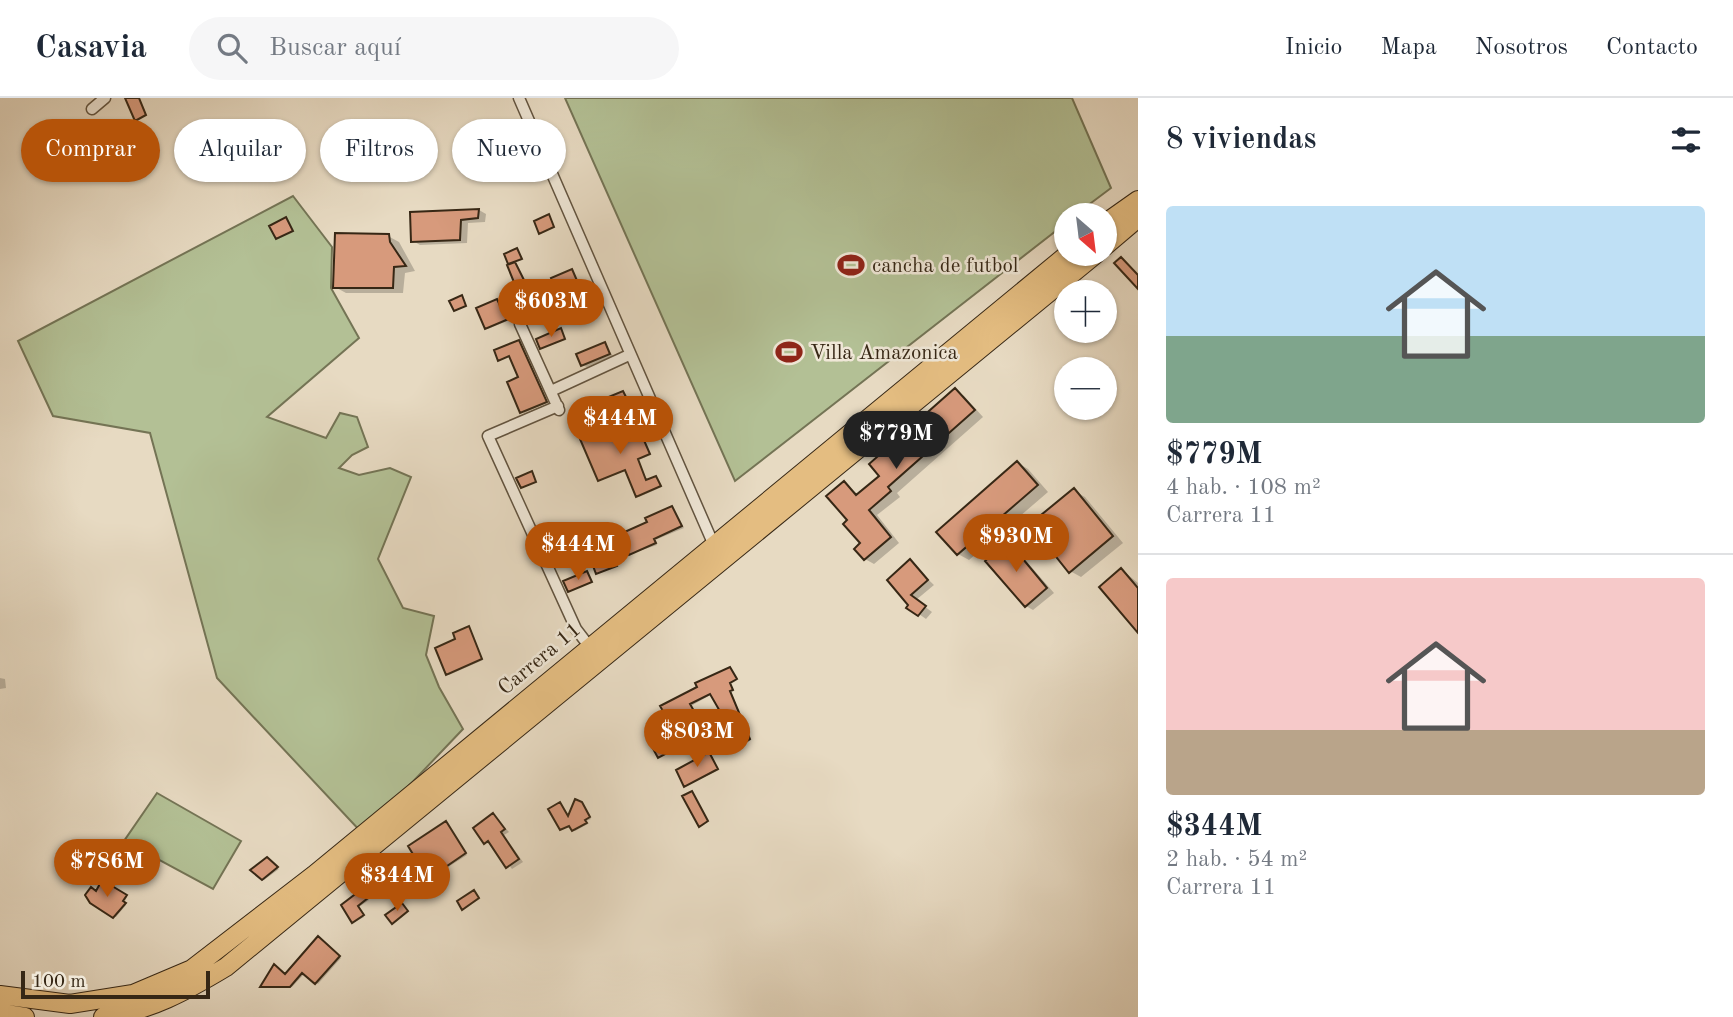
<!DOCTYPE html>
<html lang="es">
<head>
<meta charset="utf-8">
<style>
  body { margin:0; font-family:"Old Standard TT",serif; background:#f6f6f7; color:#1f2937; height:100vh; display:flex; flex-direction:column; font-size:26px; white-space:nowrap }
  * { box-sizing:border-box; margin:0 }
  p { font-size:23px; color:#747a83 }
  .icon { flex:none; width:38px; height:38px; fill:none; stroke:currentColor; stroke-width:2; stroke-linecap:round; stroke-linejoin:round }
  .map { position:relative; flex:1; overflow:hidden }
  .panel { display:flex; flex-direction:column; background:#fff; width:595px }
  .panel>* { flex:none }
  .banner { position:absolute; left:21px; top:21px; width:665px; height:63px; display:flex; gap:14px }
  .needle { width:46px; rotate:152deg }
  .buttons { position:absolute; left:1054px; top:105px; display:grid; gap:14px }
  .buttons a { display:grid; place-items:center; width:63px; height:63px; border-radius:50%; background:#fff; box-shadow:0 2px 5px #0004; font-size:35px }
  .scale { position:absolute; left:21px; bottom:18px; width:189px; box-sizing:border-box; padding-left:7px; border:4px solid #362715; border-top:0; font-size:19px; line-height:24px; white-space:nowrap; color:#362715; -webkit-text-stroke:5px #efe7d7; paint-order:stroke }
  .price { position:absolute; translate:-50% -60px; padding:0 16px; border-radius:24px; background:#b45309; color:#fff; font-size:23px; line-height:46px; filter:drop-shadow(0 2px 4px #0008) }
  .price::after { content:''; position:absolute; left:50%; top:42px; width:21px; height:16px; margin-left:-10px; background:inherit; clip-path:polygon(0 0,100% 0,50% 100%) }
  .price.on { background:#222; color:#fff }
  ul { padding:0; list-style:none }
  li { display:grid; align-content:center; gap:14px; height:371px; padding:0 28px }
  li+li { border-top:2px solid #e0e1e3 }
  li span { display:grid; place-items:center; height:217px; border-radius:7px; color:#555 }
  li>.icon { margin-inline-start:auto }
  span .icon { width:126px; height:126px; fill:#fffc; stroke-width:1 }
  li b { font-size:30px }
  h2 { display:flex; justify-content:space-between; align-items:center; height:84px; padding:0 28px; font-size:30px }
  .pill { padding:0 24px; border-radius:32px; background:#fff; box-shadow:0 2px 5px #0004; font-size:24px; line-height:63px }
  .pill.on { background:#b45309; color:#fff }
  header { display:flex; align-items:center; gap:42px; box-sizing:border-box; height:98px; padding:0 35px; background:#fff; border-bottom:2px solid #e0e1e3 }
  header strong { font-size:33px }
  nav { display:flex; gap:38px; margin-inline-start:auto; font-size:24px }
  .search { width:490px; height:63px; background:#f6f6f7; display:flex; align-items:center; gap:18px; box-sizing:border-box; padding:0 24px; border-radius:38px; color:#747a83; font-size:26px }
  main { display:flex; flex:1; min-height:0 }
  .map>svg:first-child { display:block }
  .green { fill:#b3c095; stroke:#747455; stroke-width:2 }
  .shadow { fill:#0003 }
  .building { fill:#d79a7c; stroke:#362715; stroke-width:2 }
  .lines { fill:none; stroke-linecap:round; stroke-linejoin:round }
  .street-casing { stroke:#625440; stroke-width:13 }
  .primary-casing { stroke:#362715; stroke-width:20 }
  .street { stroke:#efe7d7; stroke-width:10 }
  .primary { stroke:#e4bd81; stroke-width:18 }
  .labels { text-anchor:middle; stroke-width:5; stroke-linejoin:round; paint-order:stroke }
  .poi-label { font-size:21px; fill:#362715; stroke:#efe7d7; text-anchor:start }
  .street-label { font-size:21px; fill:#362715; stroke:#efe7d7 }
</style>
</head>
<body>
<header>
<strong>Casavia</strong>
<div class="search"><svg class="icon" aria-label="search" viewBox="0 0 24 24"><circle cx="10" cy="10" r="6"/><path d="M15 15l6 6"/></svg>Buscar aquí</div>
<nav><a>Inicio</a><a>Mapa</a><a>Nosotros</a><a>Contacto</a></nav>
</header>
<main>
<div class="map">
<svg width="1138" height="919" viewBox="0 0 1138 919">
  <rect width="100%" height="100%" fill="#e7dac2"/>
  <filter id="stains"><feTurbulence type="fractalNoise" baseFrequency=".00286" numOctaves="4"/><feColorMatrix values="0 0 0 0 .2 0 0 0 0 .09 0 0 0 0 .02 0 0 0 .5 -.17"/></filter>
  <radialGradient id="worn" r=".72"><stop offset=".6" stop-color="#630" stop-opacity="0"/><stop offset="1" stop-color="#630" stop-opacity=".3"/></radialGradient>
  <!-- green -->
  <path class="green" d="M565,0h507l39,90 -36,27h-9v8l-331,258z
    M293,98l39,51 -1,41 28,50 -92,79 59,21 14,-25 17,4 11,30 -16,8 -13,13 20,7 31,-7 21,9 -33,82 25,49 31,8 -8,39 13,32 24,42 -100,105 -146,-156 -67,-245 -97,-17 -35,-75z
    M157,695l84,48 -28,48 -89,-48z"/>
  <!-- shadow -->
  <path class="shadow" d="M479,112l7,4 -1,8 -17,1 -1,20 -47,2 -7,-4z
    M388,138l11,6 16,29 -10,2 -2,20h-57l-11,-6z
    M517,152l5,10 -8,3 22,40 -9,4 -18,-44z
    M572,173l18,41 -8,3 -10,-20 -11,2z
    M497,203l6,10h6l3,8 -24,10z
    M561,232l5,10 -24,8z
    M520,245l27,60 -23,10 -4,-35 -9,-22 -11,3z
    M604,245l9,13 -26,11 -5,-2z
    M955,292l9,6 19,21 -86,76 3,4 -23,18 22,28 -25,21 -9,-5 -2,-16 -13,-22 -6,-38 15,12 22,-19z
    M636,326l15,31 -13,5 9,21 9,-3 6,9 -23,10 -12,-27 -28,10 8,-50 3,5z
    M1018,365l10,6 20,23 -79,68 -11,-6 -19,-22z
    M1074,393l11,6 38,46 -42,34 -11,-6z
    M672,410l12,20 -29,12 2,5 -27,9 19,-31z
    M1008,446l7,4 39,45 -21,17 -7,-4z
    M910,464l24,23 -18,15 16,12 -6,7 -17,-12z
    M1122,472l16,13v47z
    M469,530l14,32 -34,15 -2,-1z
    M730,571l7,11 -6,4 3,7 -3,1 20,48 -8,5 -5,-6h-5l-6,-19 -15,-26 -21,12 16,27 -48,24 17,-27 -13,-24z
    M0,580l5,1 1,9 -6,1z
    M709,656l10,16 -33,16z
    M581,705l10,16 -5,2 2,3 -13,7 -4,-4 -10,2 -1,-25 9,13z
    M493,717l16,17 -5,3 19,27 -11,7 -20,-25 -6,-1z
    M446,725l21,32 -36,23 -2,-1z
    M269,762l10,9 -15,11 -1,-1z
    M103,785l24,14 -2,4 -9,-5 -1,3 11,6 -10,12 -25,-15z
    M364,795l5,7 -10,7 5,10 -9,5 -12,-16z
    M476,795l4,6 -17,9z
    M318,841l23,19 -23,26 -13,-11 -13,14h-29l23,-11z"/>
  <!-- building -->
  <path class="building" d="M125,0h14l7,17 -11,6z
    M479,111l-1,9 -17,2 -1,20 -49,2 -1,-30z
    M549,116l5,13 -15,7 -5,-13z
    M286,119l7,14 -17,8 -7,-13z
    M335,135l54,1 1,8 16,24 -12,1 -1,21h-60z
    M517,150l5,11 -14,5 -4,-10z
    M1121,159l17,18v14l-24,-26z
    M515,164l20,40 -11,5 -17,-42z
    M572,171l18,42 -11,4 -9,-21 -10,5 -9,-21z
    M462,197l4,11 -12,5 -5,-10z
    M497,201l5,11 5,-2 4,10 -26,11 -9,-21z
    M561,230l4,11 -25,10 -4,-10z
    M519,242l28,62 -27,11 -13,-31 11,-5 -9,-21 -11,5 -4,-11z
    M605,244l5,12 -29,12 -5,-12z
    M955,290l20,22 -87,77 3,4 -22,19 22,27 -27,23 -10,-11 6,-6 -17,-19 4,-4 -21,-24 18,-15 12,14 23,-19 -10,-12z
    M623,293l5,10 -18,8 -4,-11z
    M636,324l14,32 -12,5 8,21 10,-4 5,10 -25,11 -11,-27 -27,11 -18,-42 27,-11 2,6z
    M1017,363l21,24 -81,70 -21,-23z
    M532,373l4,11 -15,6 -5,-10z
    M1074,390l39,48 -44,37 -39,-49z
    M672,408l10,20 -28,13 2,4 -27,12 -9,-21 27,-12 -2,-4z
    M1008,443l39,47 -22,19 -40,-46z
    M612,457l5,11 -21,8 -4,-11z
    M910,461l18,21 -17,15 15,11 -8,10 -12,-8 2,-3 -21,-25z
    M1121,470l17,20v45l-39,-46z
    M587,473l5,11 -24,10 -5,-11z
    M469,528l13,33 -36,16 -11,-27 20,-9 -2,-6z
    M730,569l7,12 -7,4 3,7 -3,1 20,48 -10,6 -4,-7 -4,3 -11,-19 4,-2 -15,-26 -20,10 16,28 -48,26 -8,-15 24,-13 -14,-24 37,-19 -2,-4z
    M709,654l9,17 -34,18 -8,-17z
    M692,693l16,30 -9,6 -17,-31z
    M575,701l7,3 8,15 -5,3 2,3 -15,8 -3,-5 -9,4 -12,-21 12,-7 8,14z
    M493,715l12,16 -4,3 18,27 -13,9 -18,-27 -4,3 -11,-16z
    M446,723l20,32 -38,26 -20,-33z
    M267,759l11,10 -16,13 -12,-10z
    M102,782l25,15 -4,6 3,2 -13,15 -23,-15 -5,-8 6,-8 5,4z
    M362,791l6,9 -10,8 6,9 -12,8 -11,-18z
    M474,792l5,8 -17,12 -5,-9z
    M402,805l6,8 -16,13 -7,-9z
    M318,838l22,20 -25,28 -13,-11 -12,14h-30l14,-23 11,10z"/>
  <g class="lines">
    <!-- street casing -->
    <g class="street-casing">
      <path id="street" d="M519,0l197,452
        M92,11l13,-11
        M520,226l39,86
        M551,293l78,-36
        M558,308l-70,30 88,193 13,17"/>
    </g>
    <!-- primary casing -->
    <g class="primary-casing">
      <path id="primary" d="M1104,126l34,-24
        M1104,149l34,-29
        M0,897l70,9 63,-10 59,-25 122,-94 754,-621
        M0,915l25,4
        M103,919c45,-5 85,-27 123,-50l870,-713"/>
    </g>
    <!-- street -->
    <use href="#street" class="street"/>
    <!-- primary -->
    <use href="#primary" class="primary"/>
  </g>
  <!-- icons -->
  <defs>
    <g id="stadium-bare" transform="scale(2.1)"><path d="M0-5a6.5 5 0 1 0 0 10a6.5 5 0 1 0 0-10ZM-3.5-1.8h7v3.6h-7Z" fill="#8f2418" stroke="#efe7d7" stroke-width="2.5" paint-order="stroke"/></g>
  </defs>
  <g fill-rule="evenodd">
    <use href="#stadium-bare" x="851" y="167"/>
    <use href="#stadium-bare" x="789" y="254"/>
  </g>
  <g class="labels">
    <!-- poi labels -->
    <g class="poi-label">
      <text x="872" y="174">cancha de futbol</text>
      <text x="810" y="261">Villa Amazonica</text>
    </g>
    <!-- street labels -->
    <g class="street-label">
      <text transform="translate(539 560) rotate(-40)" y="7">Carrera 11</text>
    </g>
  </g>
  <rect width="100%" height="100%" filter="url(#stains)"/>
  <rect width="100%" height="100%" fill="url(#worn)"/>
</svg>
<div class="buttons">
<a><svg class="needle" viewBox="-14 -14 28 28"><path d="M0-13l5 13h-10z" fill="#e53935"/><path d="M0 13l5-13h-10z" fill="#747a83"/></svg></a>
<a>+</a>
<a>−</a>
</div>
<div class="scale">100 m</div>
<b class="price" style="left:551px;top:241px">$603M</b>
<b class="price" style="left:620px;top:358px">$444M</b>
<b class="price on" style="left:896px;top:373px">$779M</b>
<b class="price" style="left:1016px;top:476px">$930M</b>
<b class="price" style="left:578px;top:484px">$444M</b>
<b class="price" style="left:697px;top:671px">$803M</b>
<b class="price" style="left:107px;top:801px">$786M</b>
<b class="price" style="left:397px;top:815px">$344M</b>
<div class="banner">
<a class="pill on">Comprar</a>
<a class="pill">Alquilar</a>
<a class="pill">Filtros</a>
<a class="pill">Nuevo</a>
</div>
</div>
<section class="panel">
<h2>8 viviendas<svg class="icon" aria-label="filters" viewBox="0 0 24 24"><path d="M4 7h16M4 17h16"/><circle cx="9" cy="7" r="2"/><circle cx="15" cy="17" r="2"/></svg></h2>
<ul>
<li><span style="background:linear-gradient(#bfe0f5 60%,#7fa58c 0)"><svg class="icon" aria-label="home" viewBox="0 0 24 24"><path d="M3 11l9-7 9 7M6 9v11h12V9"/></svg></span><div><b>$779M</b><p>4 hab. · 108 m²</p><p>Carrera 11</p></div></li>
<li><span style="background:linear-gradient(#f6c9c9 70%,#b9a48a 0)"><svg class="icon" aria-label="home" viewBox="0 0 24 24"><path d="M3 11l9-7 9 7M6 9v11h12V9"/></svg></span><div><b>$344M</b><p>2 hab. · 54 m²</p><p>Carrera 11</p></div></li>
</ul>
</section>
</main>
</body>
</html>
